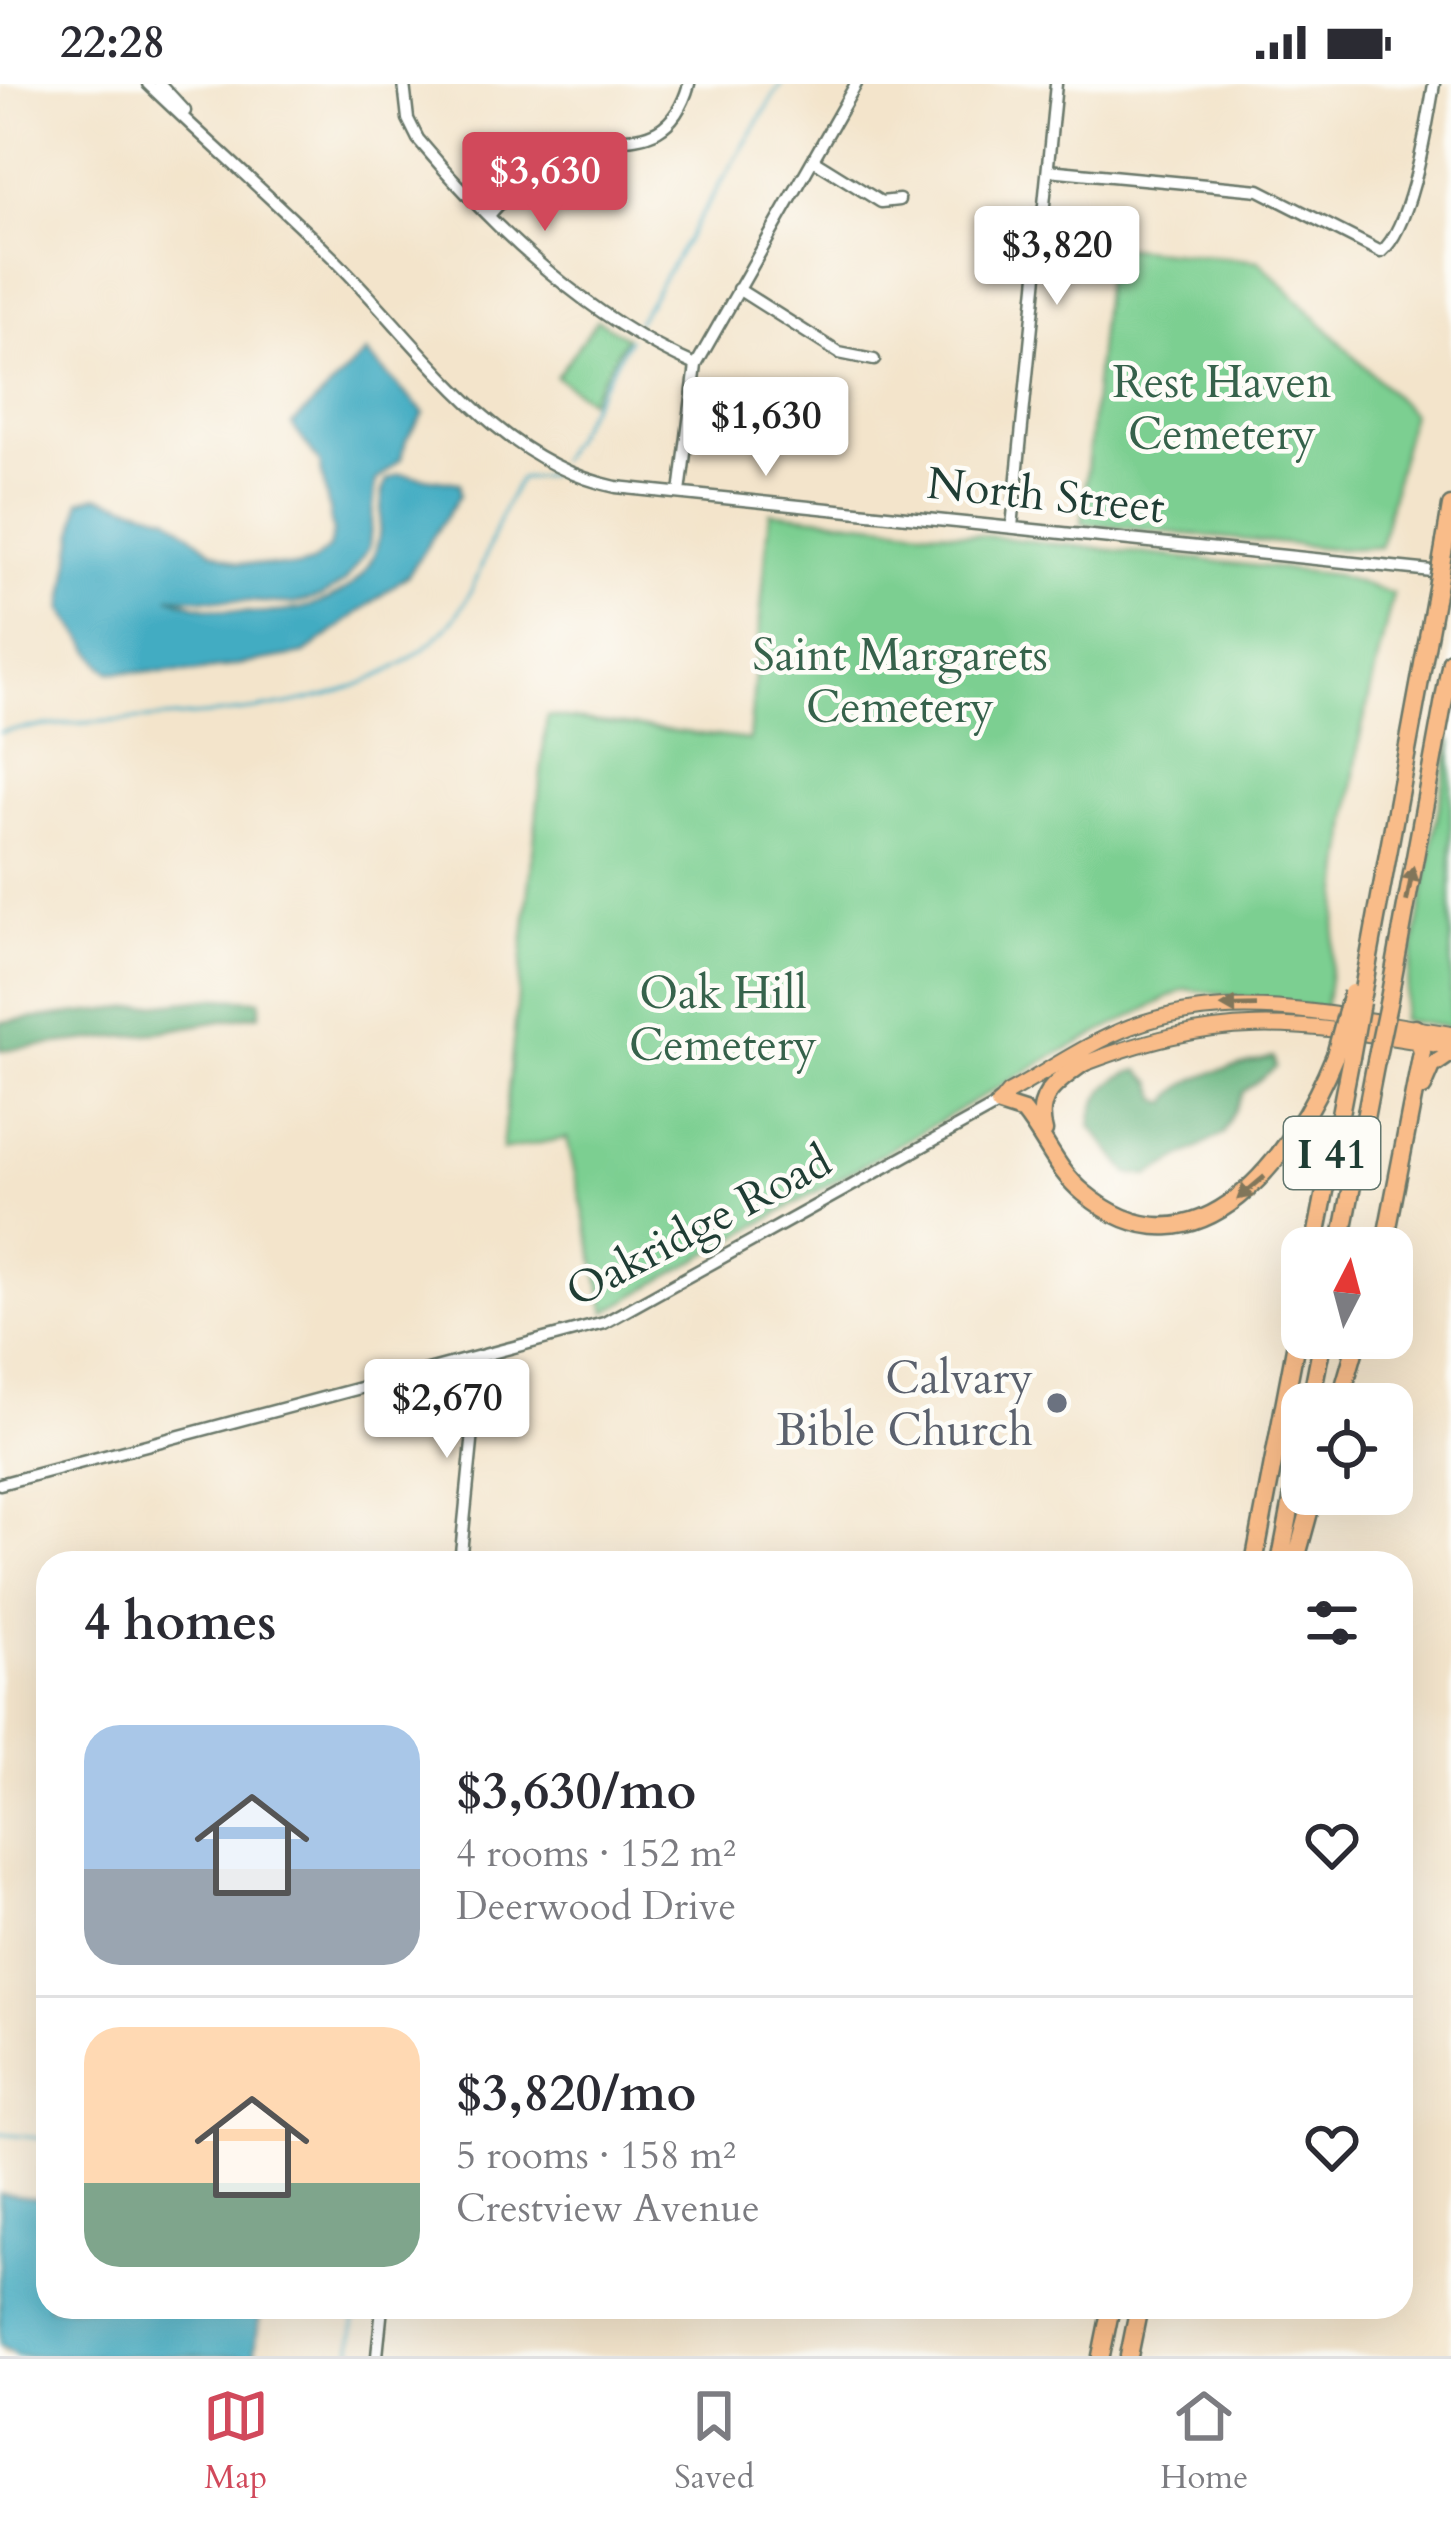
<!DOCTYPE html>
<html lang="en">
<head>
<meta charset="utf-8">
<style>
  body { margin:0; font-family:Cardo,serif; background:#f2f2f3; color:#2b2b33; height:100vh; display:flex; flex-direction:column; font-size:45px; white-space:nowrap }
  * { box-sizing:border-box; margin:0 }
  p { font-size:39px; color:#7c7c81 }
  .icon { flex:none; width:66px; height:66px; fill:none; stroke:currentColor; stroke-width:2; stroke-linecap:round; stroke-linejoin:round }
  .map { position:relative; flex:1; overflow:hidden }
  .sheet { position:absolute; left:36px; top:1467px; width:1377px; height:768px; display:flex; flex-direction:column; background:#fff; border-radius:36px; box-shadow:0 12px 48px #0002 }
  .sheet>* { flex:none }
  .needle { width:78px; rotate:6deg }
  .controls { position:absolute; left:1281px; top:1143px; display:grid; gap:24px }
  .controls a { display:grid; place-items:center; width:132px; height:132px; border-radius:24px; background:#fff; box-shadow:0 12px 48px #0002; font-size:60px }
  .price { position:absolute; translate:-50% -102px; padding:0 27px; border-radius:12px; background:#fff; color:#222; font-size:39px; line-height:78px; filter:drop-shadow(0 3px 6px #0008) }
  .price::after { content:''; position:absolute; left:50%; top:72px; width:36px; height:27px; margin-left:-18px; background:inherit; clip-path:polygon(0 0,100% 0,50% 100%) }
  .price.on { background:#d1495b; color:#fff }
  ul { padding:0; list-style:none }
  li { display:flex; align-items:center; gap:36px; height:300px; padding:0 48px }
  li+li { border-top:3px solid #e1e1e2 }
  li span { display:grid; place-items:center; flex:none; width:336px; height:240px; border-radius:36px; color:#555 }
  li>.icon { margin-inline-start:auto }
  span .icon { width:144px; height:144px; fill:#fffc; stroke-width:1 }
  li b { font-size:51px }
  h2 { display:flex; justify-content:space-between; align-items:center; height:144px; padding:0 48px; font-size:51px }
  .status { display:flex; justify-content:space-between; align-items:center; height:84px; padding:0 60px; background:#fff; direction:ltr }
  .status svg { height:33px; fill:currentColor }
  .menu { display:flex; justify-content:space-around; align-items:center; height:168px; border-top:3px solid #e1e1e2; background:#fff; font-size:33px; color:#7c7c81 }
  .menu a { display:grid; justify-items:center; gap:6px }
  .menu .on { color:#d1495b }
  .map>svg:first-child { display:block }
  .green { fill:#7bcf91; stroke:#4d8662; stroke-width:3 }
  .forest { fill:#64b27b; stroke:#427858; stroke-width:3 }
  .water { fill:#43acc2; stroke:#31747b; stroke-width:3 }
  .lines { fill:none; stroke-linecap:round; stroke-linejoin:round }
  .stream { stroke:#43acc2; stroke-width:3 }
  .minor-casing { stroke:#697769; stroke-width:15 }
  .major-casing { stroke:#697769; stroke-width:18 }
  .highway-casing { stroke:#697769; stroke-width:21 }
  .minor { stroke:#fff; stroke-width:10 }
  .major { stroke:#f9bc89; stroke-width:14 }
  .highway { stroke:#f9bc89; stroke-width:16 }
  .highway-bridge-casing { stroke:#697769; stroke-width:21; stroke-linecap:butt }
  .highway-bridge { stroke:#f9bc89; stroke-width:16 }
  .oneway { fill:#81765a }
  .worship-dot { fill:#6b7280; stroke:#fdfcf7; stroke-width:4.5 }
  .labels { text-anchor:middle; stroke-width:9; stroke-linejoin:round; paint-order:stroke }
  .shield { fill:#fdfcf7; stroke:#62766e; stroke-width:3 }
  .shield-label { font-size:42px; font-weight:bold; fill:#1f3d34 }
  .park-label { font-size:45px; fill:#36624b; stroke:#fdfcf7 }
  .street-label { font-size:45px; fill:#1f3d34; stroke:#fdfcf7 }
  .worship-label { font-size:45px; fill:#5b616d; stroke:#fdfcf7; text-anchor:end }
</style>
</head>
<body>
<div class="status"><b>22:28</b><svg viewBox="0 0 49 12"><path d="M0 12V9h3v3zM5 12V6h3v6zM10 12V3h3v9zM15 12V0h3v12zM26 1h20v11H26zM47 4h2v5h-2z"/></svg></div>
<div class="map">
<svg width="1451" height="2272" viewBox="0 0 1451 2272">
  <rect width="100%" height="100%" fill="#fdfcf7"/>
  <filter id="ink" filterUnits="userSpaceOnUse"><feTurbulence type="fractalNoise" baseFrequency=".00833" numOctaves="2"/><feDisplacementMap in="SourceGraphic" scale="24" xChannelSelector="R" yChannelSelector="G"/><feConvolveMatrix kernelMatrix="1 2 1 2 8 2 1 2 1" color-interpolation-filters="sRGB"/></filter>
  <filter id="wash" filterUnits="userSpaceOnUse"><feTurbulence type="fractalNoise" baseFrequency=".004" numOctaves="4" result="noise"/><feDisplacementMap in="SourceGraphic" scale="48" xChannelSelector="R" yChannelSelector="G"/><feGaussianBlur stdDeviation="2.7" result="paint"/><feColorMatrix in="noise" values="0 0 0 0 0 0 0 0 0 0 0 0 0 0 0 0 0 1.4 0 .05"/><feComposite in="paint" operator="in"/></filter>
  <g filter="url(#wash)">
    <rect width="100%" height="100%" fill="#f3e4cb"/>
    <!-- green -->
    <path class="green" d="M1108,162l151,15 152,152 -31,134 -41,2 -257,-25z
      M597,236l29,17 -37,63 -33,-23z
      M770,428l566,63 57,19 -34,147 -34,269 -139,-21 -133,67 -447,256 -39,-174 -65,12 45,-434 202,24z
      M1451,655v289l-50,-8z"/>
    <!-- forest -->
    <path class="forest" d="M216,914l44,2v14l-113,20 -147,16v-28z
      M1273,973l3,10 -33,25 -20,42 -75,42 -20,-3 -37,-47c2,-30 20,-50 48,-56l15,13 5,17 9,3c19,-33 71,-35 105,-46z"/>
    <!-- water -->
    <path class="water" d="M366,269l58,60 -18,27 -5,19 -25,22 -7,67 -24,34 -22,14 -29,8 -125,-7c61,23 177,30 206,-45 9,-23 2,-50 12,-72l13,-6 59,9 1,12 -52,80 -104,79 -109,18h-85l-7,-5 -40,-57 17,-109 17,-5 71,20 44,35 26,12 59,4 15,-4 17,-15 4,-16 -13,-69 -28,-38z
      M0,2110l48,6v107h213l-7,49h-237l-17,-10z"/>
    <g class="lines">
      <!-- stream -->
      <path class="stream" d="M637,238l144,-238
        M558,377l71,-122
        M0,648c136,-24 348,5 447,-105 36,-39 43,-103 73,-148l30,-4
        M0,2050l48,5
        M351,2272l5,-49"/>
    </g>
  </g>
  <g filter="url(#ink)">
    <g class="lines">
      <!-- minor casing -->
      <g class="minor-casing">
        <path id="minor" d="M148,0c59,57 122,112 181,170 87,84 162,207 287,233l835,86
          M160,0l25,27
          M404,0l4,35 10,20c74,89 171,180 278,226
          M815,77l66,41 18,-2
          M1048,86l211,20 122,62c31,-25 46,-128 53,-168
          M491,129c20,-21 41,-50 69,-62 52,-24 107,11 129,-67
          M738,205l101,64 35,7
          M680,409l16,-128 160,-281
          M1012,443l44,-443
          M0,1400l604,-161 395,-219
          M460,1479l17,-171 -2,-33
          M377,2272l5,-49"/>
      </g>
      <!-- major casing -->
      <g class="major-casing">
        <path id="major" d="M1073,984c151,-60 223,-46 378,-21
          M999,1020l9,-11c40,-22 80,-50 122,-66 106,-40 214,-9 321,7"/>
      </g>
      <!-- highway casing -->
      <g class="highway-casing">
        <path id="highway" d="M1445,458l6,-36
          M1362,911l73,-396
          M1389,915l62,-338
          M1423,1003l9,-21 19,-13
          M999,1020l25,8c22,27 32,58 60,81 116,98 212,-42 251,-138
          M1044,1047c-10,-36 13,-49 39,-68
          M1314,1164l37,-191
          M1340,1164l36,-187
          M1384,1164l38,-196 -7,-24
          M1310,1320l13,-66
          M1339,1320l19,-66
          M1254,1479l48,-252
          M1280,1479l22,-115
          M1295,1479l19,-69
          M1101,2272l10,-49
          M1129,2272l10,-49"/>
      </g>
      <!-- minor -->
      <use href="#minor" class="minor"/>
      <!-- major -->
      <use href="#major" class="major"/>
      <!-- highway -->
      <use href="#highway" class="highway"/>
      <!-- highway-bridge casing -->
      <g class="highway-bridge-casing">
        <path id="highway-bridge" d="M1435,515l10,-57
          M1335,971l17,-62
          M1351,973l10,-55
          M1376,977l13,-62"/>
      </g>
      <!-- highway-bridge -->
      <use href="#highway-bridge" class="highway-bridge"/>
    </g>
    <!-- one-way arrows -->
    <defs><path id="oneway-solid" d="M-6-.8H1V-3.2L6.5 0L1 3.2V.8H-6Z" transform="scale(3)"/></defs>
    <g class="oneway">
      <use href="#oneway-solid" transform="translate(1410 800) rotate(-79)"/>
      <use href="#oneway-solid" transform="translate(1239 922) rotate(179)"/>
      <use href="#oneway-solid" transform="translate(1251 1104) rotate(140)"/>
    </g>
  </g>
  <!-- markers -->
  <circle class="worship-dot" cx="1057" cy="1319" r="12"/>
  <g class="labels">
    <!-- shield labels -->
    <rect class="shield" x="1284" y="1033" width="96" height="72" rx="9"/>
    <g class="shield-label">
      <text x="1332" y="1084">I 41</text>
    </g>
    <!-- park labels -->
    <g class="park-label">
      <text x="1222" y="313">Rest Haven<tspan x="1222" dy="52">Cemetery</tspan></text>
      <text x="900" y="586">Saint Margarets<tspan x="900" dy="52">Cemetery</tspan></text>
      <text x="723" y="924">Oak Hill<tspan x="723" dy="52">Cemetery</tspan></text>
    </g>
    <!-- street labels -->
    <g class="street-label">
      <text transform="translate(1046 410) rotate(6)" y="16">North Street</text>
      <text transform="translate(698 1141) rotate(-28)" y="16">Oakridge Road</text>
    </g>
    <!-- worship labels -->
    <g class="worship-label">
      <text x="1033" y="1309">Calvary<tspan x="1033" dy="52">Bible Church</tspan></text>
    </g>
  </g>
</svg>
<div class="controls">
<a><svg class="needle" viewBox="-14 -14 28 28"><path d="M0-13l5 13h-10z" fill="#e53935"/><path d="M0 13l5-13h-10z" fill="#7c7c81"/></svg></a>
<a><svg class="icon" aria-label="locate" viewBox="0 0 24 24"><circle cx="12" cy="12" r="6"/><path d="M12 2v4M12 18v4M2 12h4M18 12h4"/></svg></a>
</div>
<b class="price on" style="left:545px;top:150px">$3,630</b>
<b class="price" style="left:1057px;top:224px">$3,820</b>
<b class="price" style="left:766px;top:395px">$1,630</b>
<b class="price" style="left:447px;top:1377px">$2,670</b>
<section class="sheet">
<h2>4 homes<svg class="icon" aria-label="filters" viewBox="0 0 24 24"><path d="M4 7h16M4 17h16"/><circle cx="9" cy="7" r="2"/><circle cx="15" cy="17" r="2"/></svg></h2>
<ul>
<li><span style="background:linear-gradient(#a9c7e8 60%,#9aa5b1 0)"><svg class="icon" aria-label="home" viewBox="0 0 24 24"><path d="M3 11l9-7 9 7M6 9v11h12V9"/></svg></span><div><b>$3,630/mo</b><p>4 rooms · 152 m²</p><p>Deerwood Drive</p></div><svg class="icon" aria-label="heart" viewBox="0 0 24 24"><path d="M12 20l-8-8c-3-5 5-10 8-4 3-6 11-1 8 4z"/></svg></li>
<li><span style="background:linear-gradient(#ffd9b3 65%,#7fa58c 0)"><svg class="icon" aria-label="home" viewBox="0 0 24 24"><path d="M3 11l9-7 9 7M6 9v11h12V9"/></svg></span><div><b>$3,820/mo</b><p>5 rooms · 158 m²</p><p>Crestview Avenue</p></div><svg class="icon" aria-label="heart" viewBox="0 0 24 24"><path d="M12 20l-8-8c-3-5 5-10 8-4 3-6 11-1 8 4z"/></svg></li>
</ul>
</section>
</div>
<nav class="menu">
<a class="on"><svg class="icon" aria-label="map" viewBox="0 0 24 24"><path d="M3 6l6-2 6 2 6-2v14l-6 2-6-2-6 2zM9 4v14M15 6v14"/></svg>Map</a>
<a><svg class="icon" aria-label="saved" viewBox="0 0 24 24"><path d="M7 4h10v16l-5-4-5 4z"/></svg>Saved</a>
<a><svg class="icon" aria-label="home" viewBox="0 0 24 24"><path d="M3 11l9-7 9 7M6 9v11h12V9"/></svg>Home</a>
</nav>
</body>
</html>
